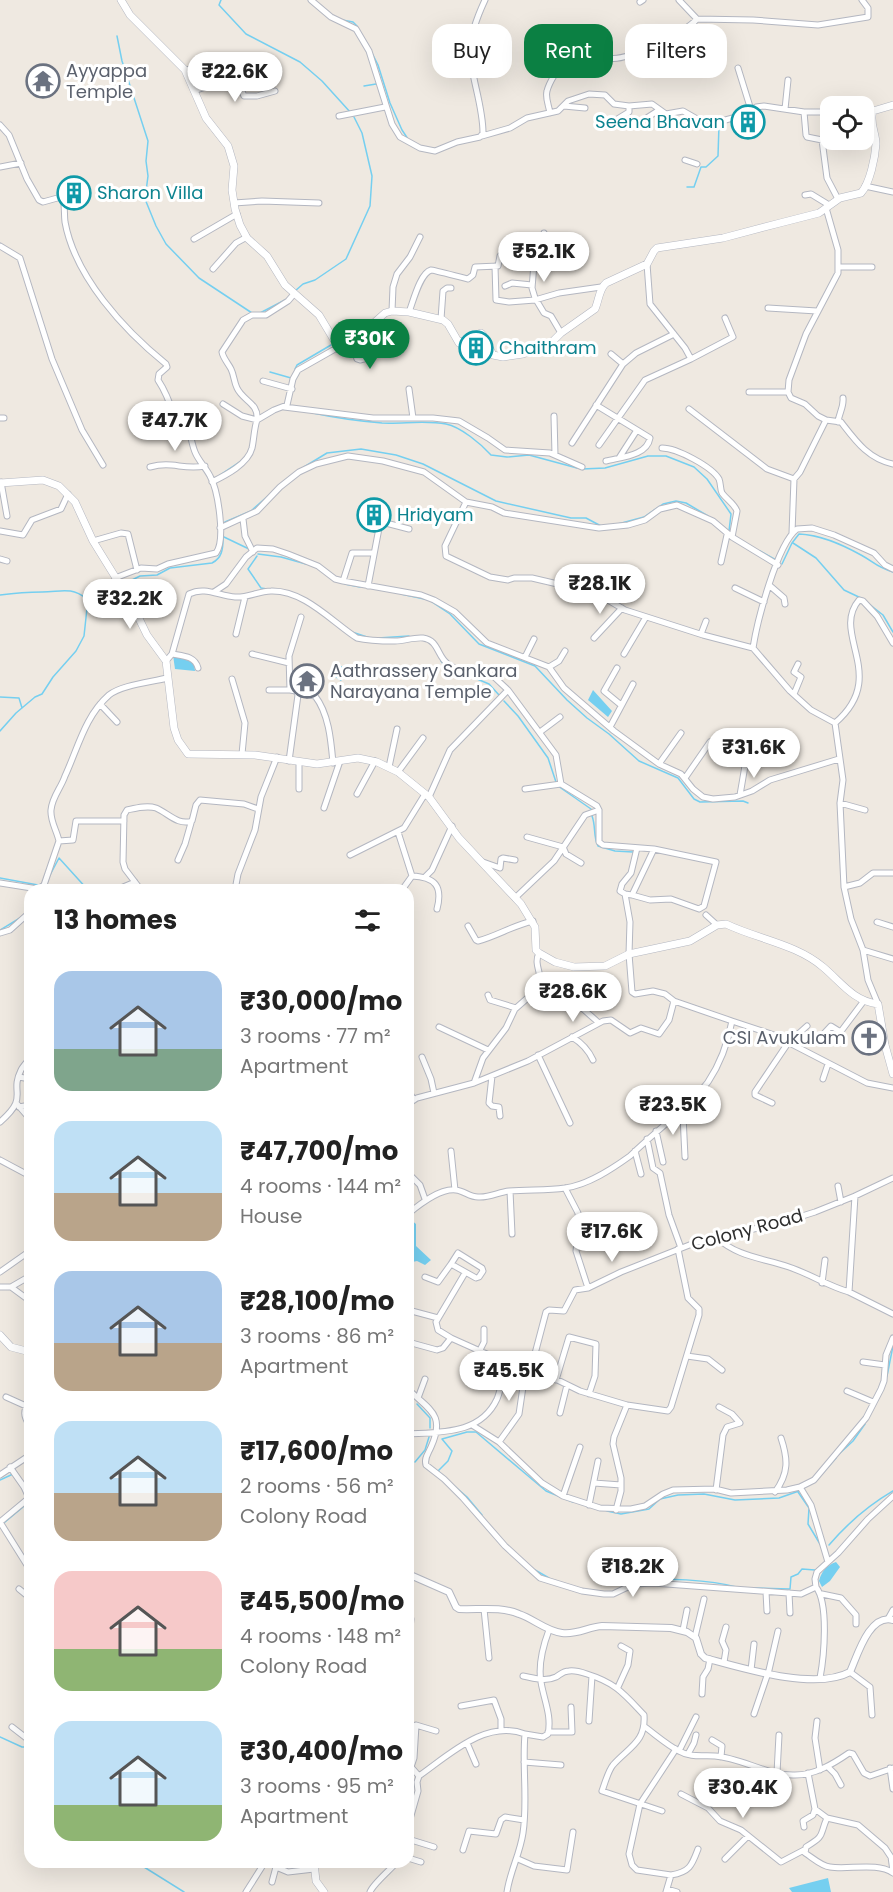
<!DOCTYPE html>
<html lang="en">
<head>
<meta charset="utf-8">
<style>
  body { margin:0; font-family:Poppins,sans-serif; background:#f2f2f2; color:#222; height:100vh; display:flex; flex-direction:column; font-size:22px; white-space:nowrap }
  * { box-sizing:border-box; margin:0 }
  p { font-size:20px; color:#767676 }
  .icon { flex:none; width:33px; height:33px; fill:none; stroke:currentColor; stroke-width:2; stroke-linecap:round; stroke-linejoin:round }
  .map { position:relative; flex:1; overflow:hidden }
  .sheet { position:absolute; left:24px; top:884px; width:390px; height:984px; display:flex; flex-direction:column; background:#fff; border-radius:18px; box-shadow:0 6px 24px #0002 }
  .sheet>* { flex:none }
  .banner { position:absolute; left:432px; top:24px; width:370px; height:54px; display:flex; gap:12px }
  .fabs { position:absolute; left:820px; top:96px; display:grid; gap:12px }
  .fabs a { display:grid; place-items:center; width:54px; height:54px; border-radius:12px; background:#fff; box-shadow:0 6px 24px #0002; font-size:30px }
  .price { position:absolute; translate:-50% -51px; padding:0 14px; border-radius:21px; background:#fff; color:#222; font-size:20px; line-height:39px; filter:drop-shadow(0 2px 3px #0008) }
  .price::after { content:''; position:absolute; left:50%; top:36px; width:18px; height:14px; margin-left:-9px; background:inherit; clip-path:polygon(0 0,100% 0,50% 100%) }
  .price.on { background:#0b8043; color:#fff }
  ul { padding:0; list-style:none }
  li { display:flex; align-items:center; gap:18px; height:150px; padding:0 30px }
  li span { display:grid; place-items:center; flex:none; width:168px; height:120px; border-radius:18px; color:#555 }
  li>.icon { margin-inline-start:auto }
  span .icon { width:72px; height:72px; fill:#fffc; stroke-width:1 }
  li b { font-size:26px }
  h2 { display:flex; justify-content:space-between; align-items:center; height:72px; padding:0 30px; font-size:26px }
  .tag { padding:0 21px; border-radius:18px; background:#fff; box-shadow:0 6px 24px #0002; font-size:21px; line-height:54px }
  .tag.on { background:#0b8043; color:#fff }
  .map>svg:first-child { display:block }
  .water { fill:#75cff0 }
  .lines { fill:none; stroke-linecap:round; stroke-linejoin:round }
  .stream { stroke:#75cff0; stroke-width:1.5 }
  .minor-casing { stroke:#b4b7c1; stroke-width:7 }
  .tertiary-casing { stroke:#b4b7c1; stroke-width:8 }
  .secondary-casing { stroke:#b4b7c1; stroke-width:8 }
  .minor { stroke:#fff; stroke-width:5 }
  .tertiary { stroke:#fff; stroke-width:6 }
  .secondary { stroke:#fff; stroke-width:7 }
  .labels { text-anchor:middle; stroke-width:6; stroke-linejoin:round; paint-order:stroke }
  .worship-label { font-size:18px; fill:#5b616d; stroke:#fff; text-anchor:start }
  .culture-label { font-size:18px; fill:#0d838f; stroke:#fff; text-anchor:start }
  .street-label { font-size:18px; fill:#2e2e2e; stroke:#fff }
</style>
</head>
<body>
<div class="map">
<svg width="893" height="1892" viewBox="0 0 893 1892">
  <rect width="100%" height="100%" fill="#efe9e1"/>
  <!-- water -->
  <path class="water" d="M173,655l21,8 1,8 -20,-2z
    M337,664l12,6 -8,11 -9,-6z
    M593,690l19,21 -4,6 -20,-17z
    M410,1219l6,5v22l15,14 -6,5 -8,-4 -9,2v-42z
    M836,1562l4,5 -10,14 -8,6 -3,-6c2,-9 8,-16 17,-19z
    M828,1878l3,14h-39l-3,-4z"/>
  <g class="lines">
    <!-- stream -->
    <path class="stream" d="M221,0l-2,5 27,29 54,28 22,19 29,32
      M342,20l11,2 4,4
      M117,36l5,25 26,80 -2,20 2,15 -3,23 11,27 10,18 33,34 53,35
      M367,43l11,22 12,38 12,27 6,9
      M364,86l12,-2
      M687,187h7l7,-20h5l12,-11 1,-31
      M295,291l8,-7 12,-4 31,-21 24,-53 2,-30 -10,-43 -8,-16
      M260,313l25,-13
      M346,338l19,-11
      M295,369l2,-4 34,-20
      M270,372l21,6
      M313,413c23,5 45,8 69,10 21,1 43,-3 64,1 15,3 35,20 45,31l16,2 22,-2 48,13
      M304,467l23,-14 34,-4 35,6 27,9 73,37 75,17h15l15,8
      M582,469l23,-1 43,-12h18l28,11 13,12 24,35 -2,17
      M220,475l21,-14
      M225,522l26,-11 17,-15
      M618,524l26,-7 19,-13 13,-3 10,2 22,13
      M224,537l25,12
      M793,543l23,15 28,32 19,9
      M760,551l16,9
      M258,554l23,3 25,7
      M257,556l-9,13 13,19 6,1
      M782,564l10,-21 7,-9c22,1 42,10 62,21 13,7 15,12 32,17
      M124,584l16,-8 17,-1 13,-7 42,-5c10,-5 11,-14 11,-24
      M345,584l15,3
      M401,594l28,6 21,14 29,30 56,22 32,34 20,18 22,16 30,27 39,17 16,21 6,3 43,-1 5,2
      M0,595c15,-2 28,-3 42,-3 19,0 28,-6 45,7
      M869,604l14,11 10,17
      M352,632l18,6
      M378,638l31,-2
      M441,661l3,4 5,2
      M470,676l19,8 10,11
      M0,697l19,1 3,10
      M504,701l14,15 30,42 8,24
      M0,731l16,-18 19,-16 7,-3 11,-17 23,-26 8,-15 4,-37 13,-3 18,-10
      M558,786l33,23
      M592,816c4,10 1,21 6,30l17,5 18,1
      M50,875l9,-17 29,32
      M0,878l38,7
      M0,930l20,-12
      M887,1376l6,-30
      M417,1404l13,14v10
      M839,1454l14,-13 12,-17
      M415,1462l10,-12 4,-13
      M440,1473l-2,-2 10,-10 4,-10 -10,-12 25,-7h9l70,59 27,11
      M821,1475l15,-17
      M0,1480l13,-6
      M452,1484l15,13 15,18
      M798,1492l11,16 -1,16 12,20
      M607,1511l14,3 28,-5 11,-10 18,-4 26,-1 31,6 44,-2 20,-7
      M5,1522l18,-15
      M829,1545c18,-21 40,-40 64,-54
      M535,1570l14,8
      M636,1581c25,-4 76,-1 100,6
      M755,1588l35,1 1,-12 7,-3 4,-5 13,1
      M0,1737l22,10h8
      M136,1862l48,30"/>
    <!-- minor casing -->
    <g class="minor-casing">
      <path id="minor" d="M311,0l20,17 25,12 13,22 23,73 8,13 20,11 15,3 22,-9 23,-5 3,-4c0,-29 -13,-58 -13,-84 1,-16 8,-34 15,-49
        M640,2l3,-2
        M697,19l56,1 65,5 50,-8v-9l-6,-8
        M738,68l13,42
        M185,70l8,-1 13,-11
        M194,91l20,-7 23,-4 7,16h13l18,-5
        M564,106l21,2
        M785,109l3,-29
        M804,112l2,23 1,2 15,3 5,38 11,21
        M864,112l8,1
        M550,113c-1,-7 -5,-15 -3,-22 4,-16 32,-55 51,-48 6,2 8,10 11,15 17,4 76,-25 88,-39l-18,-19
        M339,116l46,-9
        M642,121l17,-11
        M611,123l18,-11v-6
        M0,125l9,10 18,44 12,21 4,2 18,-5 2,2c2,7 1,15 2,23 10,55 59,108 101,142l1,3 -8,7 -1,6c8,12 12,23 16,36l13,4c3,11 4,22 8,32 3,8 11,16 15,24 8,14 16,64 6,77l-48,11 -11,5 -16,-1 -26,10
        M482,136l28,-8 17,-10 31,-7 10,-10 21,-7 16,1 9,9 15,2 23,-2 14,10 17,-3 14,8 21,3 22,-6 16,-9 8,-1 40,6h27
        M685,160l12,4
        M0,167l21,-4
        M865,186l28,6
        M805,195l6,-1 18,11
        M234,203l28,-2 57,2
        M544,233c-1,14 3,24 -10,31l-2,24 3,10 9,15 7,3 10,17
        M194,239l43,-25
        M0,246l20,12 32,101 30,71 21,35
        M495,266l1,34 13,2 26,-2 24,-7 42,-6
        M838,267h34
        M213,269l23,-26 11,-6
        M505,286l7,-3 20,2
        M768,308l49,3
        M392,311l1,-24 4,-13 13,-17 10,-20
        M409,312c4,-10 11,-39 22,-42 3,0 32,8 37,9l5,-4 2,-8 23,-1 2,-10 2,-2 20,-1
        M441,319l2,-28 4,-3h4
        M350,340l7,19 3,1 11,-3 -9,-24
        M611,354l12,10
        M691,359l42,-22 -8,-19
        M263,381l29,8
        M409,389l4,29
        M749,392h39
        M223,404l19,12 15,4c2,-17 -14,-19 -20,-32 -3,-6 -3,-13 -6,-19 -3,-6 -8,-11 -9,-17l21,-32 9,-5h14l22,-14 6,-7
        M596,405l41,25 -18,28
        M284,407l89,11h60l26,3 29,17 17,12 45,3 32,14
        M170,408l6,-2 6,5 11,-2
        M689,409l78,60 27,10 6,-7 26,-52 -8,-4 -13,-12 -14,-6 -3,-6 1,-12 17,-46 32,-61v-23l-12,-42
        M554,416l1,39
        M0,418h4
        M826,420l15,2c14,18 27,37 52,42
        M838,422c1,-9 6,-15 5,-24
        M572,443l51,-79 13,-11 38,-19
        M599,445l46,-65 46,-21 -6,-11 -35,-44 -3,-40
        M606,461c15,-4 41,-5 44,-23l-13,-8
        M150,467c23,-6 32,3 55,-1
        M1,482l6,34
        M212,482c14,-7 36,-18 40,-34 2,-9 2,-19 5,-28l17,-10 13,-5 6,-26 5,-9 37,-21 2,-4
        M466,502l-21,44 1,10 44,21 18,3 6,-2h18l64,15 29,17 78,25 50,13 37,43 21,19 24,13 8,57 -3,23 4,84 7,32 12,31 5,30 10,24
        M243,519l2,17 8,16
        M220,528l37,-17 23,-24 19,-15 17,-8 32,-8 35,5 41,11 42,30 26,5 12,6 95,15 29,-3 17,-5 15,-11 17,-4 36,16 19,16 5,-26c-3,-8 -10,-11 -15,-18 -2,-4 -1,-9 -3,-14 -7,-12 -42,-31 -57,-31
        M0,531l23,4 9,-15 29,-11 7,-15
        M792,533l2,-54
        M732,537l46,28
        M93,541l28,-8 7,1 9,36
        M0,559l7,2
        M721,562l6,-27
        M343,581l9,-28h22
        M769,585l15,13 1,6
        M368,586l12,-63 2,-1 27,7
        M735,588l29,14
        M214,592l12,-8 20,-27 11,-9 16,1 15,5 30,12 17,13 8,2 78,14 13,5 21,12 32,31 62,24 15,21 50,43 45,33 22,10 12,15 10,8 10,2 22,-2 17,-6 18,-11 69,-21
        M236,634l9,-37
        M701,634l5,-13
        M594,638l28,-30
        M753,648c4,-26 24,-104 44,-119l15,-1 22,7 40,18 11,12 8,4
        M172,654c11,2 23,2 26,14
        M252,654l37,9
        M624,654l22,-37
        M525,657l9,-18
        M166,661l6,-7 17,-60c16,-8 30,2 46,3 12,1 24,-6 36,-6 33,-1 60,30 86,47 12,3 25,3 38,3 9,0 19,-4 28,-3 16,2 14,19 25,26 17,12 28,9 45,12l15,14 48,65 5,29 36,22 2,4v32l4,3 51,4 -22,46 -7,-1 5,28 -1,32 3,38 3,2 18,-3 12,3 9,7 58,20c-4,21 -12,43 -24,61 -19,25 -55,51 -78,74 -18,13 -42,29 -65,32 -19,3 -37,1 -56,3 -10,1 -20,7 -31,6 -8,0 -14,-6 -22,-7 -16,-2 -36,14 -48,24
        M549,667l10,-6 6,-10
        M617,668l-13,23 17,14
        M232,679l13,44 -3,31
        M269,690h21
        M297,693l18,3c14,18 16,45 18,67
        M794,694l7,-17 -7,-5 4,-8
        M100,704l17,18
        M835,723c55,-47 -5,-89 24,-123l4,1 14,15 16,27
        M610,727l23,-43
        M540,732l20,-15
        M289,761l9,-66 -2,-4 -6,-1 -1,-34 12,-39
        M659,764l22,-31
        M389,767l8,-38
        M398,772l25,-34
        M685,778l25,-36
        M299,789v-26
        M525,789l36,-5
        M357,794l18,-33
        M740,795l6,-35
        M429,797l21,-47 58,-60
        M840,803l25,7
        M324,808l16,-47
        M398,832l14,44
        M527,837l36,10 3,7 15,9
        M59,841l14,-1 3,-19h48
        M350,855l54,-27 21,-34
        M178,860l7,-16 6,-21
        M483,862l17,6 1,-9 2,-1 12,2
        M425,877l7,-7 20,-44
        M0,883l38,6 6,-4 15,-44c-2,-10 -9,-20 -8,-31 1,-13 10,-22 14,-34 13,-28 20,-60 44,-81 12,-10 43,-13 58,-17
        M844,887l16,-4 13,-10h20
        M116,890l19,-8
        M141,890l-16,-21 -2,-7 1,-47 3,-5c9,-2 20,-5 29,-2 12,5 22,18 36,13l4,-16 4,-5 44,4 14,5
        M235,890l3,-16 17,-44 6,-33 16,-40
        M402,890l10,-14c23,1 31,10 25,33
        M625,894l-5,-3 2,-7 9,-11 6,-25
        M632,895l18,5 21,-1 28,10 5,-3 12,-44 -62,-13
        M515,898l39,-37 31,-46 14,-5
        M706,915l11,10
        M877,922l16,5
        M468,926l8,14 2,1c19,-5 36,-16 55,-20
        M0,933l10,-3 20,-18
        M863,950l30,9
        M488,995l2,5 26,8
        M732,1021l42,14 93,48 26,5
        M599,1023l-17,-15v-5l22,-9
        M439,1027l49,23
        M572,1037c10,6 16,12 21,23
        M818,1040l13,-14 8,5 3,-1 21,-28
        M538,1055l32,68
        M422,1057l9,22 3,14
        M492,1076l-3,27 3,3 7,1 1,9
        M19,1077l11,2
        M823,1079l5,-15
        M474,1083l54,-22 75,-40 8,-1 19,13 11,-5 18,6 10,-14 5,-19
        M408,1090l6,10
        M772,1103l-17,-8v-3l33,-49 19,-17
        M17,1104l13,15
        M408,1104l9,-6 57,-15 9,-25 23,-30 9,-19 25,-22c3,-13 -7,-22 -1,-34
        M19,1107l11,-2
        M680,1110l3,6 2,41
        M0,1122c30,-26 9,-28 21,-52 2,-4 6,-8 9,-12
        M656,1131l7,31
        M647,1139l6,29 7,5 9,42 12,33
        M451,1151l4,39
        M635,1151l6,23
        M0,1160l30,16
        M408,1173l12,12 5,14
        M838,1186l3,16
        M565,1188l13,25 1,14 -3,24 12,37
        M510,1191l2,43
        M717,1238c21,19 46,20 72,29 21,7 39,19 60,25l6,-96
        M458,1253l24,15 1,3 -4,6 -3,1 -25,-14z
        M0,1272l27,-19
        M425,1277l13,5 13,-18
        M822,1283l3,-23
        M0,1287h11l19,-11
        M11,1287l19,14
        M849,1292l44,22
        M408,1310l30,8
        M451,1338l58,26
        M408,1342l29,8 6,-2 8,-10 -13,-8 -2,-8 29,-49
        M480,1350l4,-8v-13
        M687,1356l21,3 14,11
        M863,1362l22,3
        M531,1367l49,24 47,14 41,6 3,-4 28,-92v-6l-11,-11 -10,-49
        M556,1380l13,-43 27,7 -1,32 -6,18
        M408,1389c21,21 38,25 23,58 -3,7 -7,11 -5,18l18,14 19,19 42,48 35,32 42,13 22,3h9l21,-10 19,-1 148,11 15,-7 -1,-8 2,-7 21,-19 30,-34 25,-23
        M847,1391l26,11
        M6,1397l20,9
        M418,1398l7,-19
        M30,1401c-7,9 -7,15 0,25
        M560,1413l7,-28
        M472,1425l27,17 43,41 21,13 37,12 31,1 14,-3 18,-12 10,-4 42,-1 16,4 56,-3 13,-3 14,-7 52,-62 15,-29 3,-8 2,-26 7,-17
        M408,1434c34,-2 73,0 89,-35 5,-12 5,-25 12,-35l19,4 4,-3 14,-53 3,-2 15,1 11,-21 13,-2 33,-16 76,-30 83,-19 35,-11 40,-16 38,-18
        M499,1442l20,-28 5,-34 4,-12
        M0,1475l30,-20
        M594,1483l27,2
        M800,1487l11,18 17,57
        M716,1490l7,-55 4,-8 13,-4 -8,-9 -13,-7
        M775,1492c14,-19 13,-33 6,-54
        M563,1496l17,-49
        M589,1505l9,-44
        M616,1510l5,-19v-13l-8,-34 1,-7 13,-32
        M0,1522l29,-24 -5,-11 -14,-20
        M0,1522l30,48
        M816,1587c13,17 8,70 4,91
        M19,1589l11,9
        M766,1592l1,19
        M789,1593l1,20
        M822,1594l19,4 15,17v9
        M484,1609l5,49
        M408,1617l3,2 -3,29
        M888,1619l5,-9
        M683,1630l4,-20
        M695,1637l9,-38
        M724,1662l2,-12 -4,-9 4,-14
        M751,1670l3,-26
        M850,1672l20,15 2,28
        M523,1676c11,2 22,6 33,1 5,-3 7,-6 13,-6 6,-1 12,1 18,3 29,9 37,20 57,41 2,27 -15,32 -31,50 -5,6 -8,18 -11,26l60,20
        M618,1687l10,-22 2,-14 -9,-5
        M702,1694l1,-17 5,-8 2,-10
        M461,1706l33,-6 7,19v12
        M754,1714l15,-44 9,-39
        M589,1721l3,-45
        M817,1721l-2,17 5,32
        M12,1727l18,14
        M645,1727c11,8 22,18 34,24 12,7 23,4 36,5 27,2 53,20 80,19 20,0 38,-11 54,-22l4,1 11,19 6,3 23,-8
        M548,1732h24l-1,-25
        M525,1734l18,3 5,-3c4,-18 -4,-34 -7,-52 -3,-17 2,-36 8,-52
        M712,1740l10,6 -1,11
        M467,1743l9,21
        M679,1751l17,-34
        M688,1754l6,-11 2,-8
        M524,1762l37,3
        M828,1767l7,7 6,11
        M890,1768l3,21
        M777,1773l2,-38
        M419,1776l-8,-9 3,-9 2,-33 20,6
        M681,1794l27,14 12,13 21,9 40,32 23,-12
        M815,1809l12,9 31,7 27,23 6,9 2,14
        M827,1818c-8,18 -1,17 -21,29l-1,6c8,5 16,13 25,14 18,3 48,-5 63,6
        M408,1826l10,-35 -1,-9 2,-6c30,-21 67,-57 106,-42 -3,33 3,66 -2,99 -3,21 -13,38 -16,59
        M804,1827l-1,-6 10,-6 2,-6 -7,-36
        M408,1839l26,8
        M463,1850l6,-19 27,3 5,-14 4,-3 19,3
        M408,1858l13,4
        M518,1859l16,7 33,4 6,-38
        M725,1859l23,-23
        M275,1862l1,5 12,5 26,-3
        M671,1875c19,-3 21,-10 27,-26
        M272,1882l4,-15
        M667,1889l10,3
        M246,1892l19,-30
        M370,1892c3,-8 20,-22 27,-30
        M666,1892l5,-17 -34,-5 -5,-5 -3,-11 11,-50 36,-55"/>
    </g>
    <!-- tertiary casing -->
    <g class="tertiary-casing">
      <path id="tertiary" d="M408,1574l41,18 7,15 3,2c20,1 41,-3 60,5 15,5 27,17 43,19 15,2 26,-6 40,-7l69,2 16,4 9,6 5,16 4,4c37,10 110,33 145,14 7,-15 19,-59 43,-52"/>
    </g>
    <!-- secondary casing -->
    <g class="secondary-casing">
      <path id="secondary" d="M121,0l9,15 55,55 21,48 22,28 6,20 -2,24 3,19 5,16 7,13 20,18 18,29 34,30 18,30 21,-8 27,-24 7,-2 17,1 34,8 5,4 11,19 22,-10 2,2 10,20 10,2 20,-3 19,-6 8,-4 11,-11 34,-24c4,-9 4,-20 11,-26l41,-19 7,-13 3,-3 66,-10 57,-15 39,-10 21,-15 21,-5c9,-10 14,-35 15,-49 0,-11 -7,-22 -3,-33l20,-6
        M0,483l43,-3 16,6 16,16 18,39 39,63 15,31 19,26 8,67 4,12 10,14 67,1 62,9 41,-6 19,4 21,10 31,25 30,41 62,66 14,23 1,23 3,3 16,9 19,5 31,-1 24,-12 61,-13 27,-16 9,-1c31,15 70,20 97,43 18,15 30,34 55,37l7,41 8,29
        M0,1335l11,12 19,5
        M314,1862l2,19 8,11"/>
    </g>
    <!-- minor -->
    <use href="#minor" class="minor"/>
    <!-- tertiary -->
    <use href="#tertiary" class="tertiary"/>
    <!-- secondary -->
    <use href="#secondary" class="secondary"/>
  </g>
  <!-- icons -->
  <defs>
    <g id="temple-ring" transform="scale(1.725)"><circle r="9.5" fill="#fff" stroke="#6b7280" stroke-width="1.5"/><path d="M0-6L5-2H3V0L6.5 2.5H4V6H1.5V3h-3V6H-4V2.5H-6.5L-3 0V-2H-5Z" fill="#6b7280"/></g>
    <g id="building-ring" transform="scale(1.725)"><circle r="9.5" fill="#fff" stroke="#0f9aa8" stroke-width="1.5"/><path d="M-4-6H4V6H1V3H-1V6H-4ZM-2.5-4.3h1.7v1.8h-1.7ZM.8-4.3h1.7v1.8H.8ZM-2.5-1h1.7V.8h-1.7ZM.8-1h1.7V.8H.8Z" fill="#0f9aa8"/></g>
    <g id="church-ring" transform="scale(1.725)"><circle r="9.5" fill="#fff" stroke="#6b7280" stroke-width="1.5"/><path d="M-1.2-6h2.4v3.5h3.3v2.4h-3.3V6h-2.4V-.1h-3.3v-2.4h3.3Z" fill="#6b7280"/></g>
  </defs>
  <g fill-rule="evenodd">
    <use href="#temple-ring" x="43" y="81"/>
    <use href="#building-ring" x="748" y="122"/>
    <use href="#building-ring" x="74" y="193"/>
    <use href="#building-ring" x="476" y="348"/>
    <use href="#building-ring" x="374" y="515"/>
    <use href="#temple-ring" x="307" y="681"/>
    <use href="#church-ring" x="869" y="1038"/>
  </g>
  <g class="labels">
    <!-- worship labels -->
    <g class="worship-label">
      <text x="66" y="77">Ayyappa<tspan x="66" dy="21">Temple</tspan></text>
      <text x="330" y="677">Aathrassery Sankara<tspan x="330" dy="21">Narayana Temple</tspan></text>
      <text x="846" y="1044" text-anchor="end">CSI Avukulam</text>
    </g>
    <!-- culture labels -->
    <g class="culture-label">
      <text x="725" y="128" text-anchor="end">Seena Bhavan</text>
      <text x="97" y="199">Sharon Villa</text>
      <text x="499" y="354">Chaithram</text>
      <text x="397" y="521">Hridyam</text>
    </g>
    <!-- street labels -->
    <g class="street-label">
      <text transform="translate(747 1230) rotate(-15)" y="6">Colony Road</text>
    </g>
  </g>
</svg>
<div class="fabs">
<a><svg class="icon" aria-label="locate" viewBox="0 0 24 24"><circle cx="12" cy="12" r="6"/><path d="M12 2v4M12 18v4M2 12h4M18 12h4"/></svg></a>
</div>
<b class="price" style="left:235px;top:103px">₹22.6K</b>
<b class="price" style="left:544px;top:283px">₹52.1K</b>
<b class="price on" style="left:370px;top:370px">₹30K</b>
<b class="price" style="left:175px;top:452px">₹47.7K</b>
<b class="price" style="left:600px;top:615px">₹28.1K</b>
<b class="price" style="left:130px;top:630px">₹32.2K</b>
<b class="price" style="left:754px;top:779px">₹31.6K</b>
<b class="price" style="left:573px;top:1023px">₹28.6K</b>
<b class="price" style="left:673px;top:1136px">₹23.5K</b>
<b class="price" style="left:612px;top:1263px">₹17.6K</b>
<b class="price" style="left:509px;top:1402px">₹45.5K</b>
<b class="price" style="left:633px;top:1598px">₹18.2K</b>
<b class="price" style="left:743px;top:1819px">₹30.4K</b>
<div class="banner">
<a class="tag">Buy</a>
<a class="tag on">Rent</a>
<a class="tag">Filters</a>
</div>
<section class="sheet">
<h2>13 homes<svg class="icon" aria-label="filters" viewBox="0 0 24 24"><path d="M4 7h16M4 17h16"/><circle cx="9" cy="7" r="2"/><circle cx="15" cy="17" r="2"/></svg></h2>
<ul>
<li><span style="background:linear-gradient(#a9c7e8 65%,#7fa58c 0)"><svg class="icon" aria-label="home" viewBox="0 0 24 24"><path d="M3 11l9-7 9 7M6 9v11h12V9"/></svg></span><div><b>₹30,000/mo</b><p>3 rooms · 77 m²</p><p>Apartment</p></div></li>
<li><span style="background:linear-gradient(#bfe0f5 60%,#b9a48a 0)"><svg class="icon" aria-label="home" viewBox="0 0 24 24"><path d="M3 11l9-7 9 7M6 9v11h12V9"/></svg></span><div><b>₹47,700/mo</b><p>4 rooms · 144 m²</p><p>House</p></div></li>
<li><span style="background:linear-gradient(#a9c7e8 60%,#b9a48a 0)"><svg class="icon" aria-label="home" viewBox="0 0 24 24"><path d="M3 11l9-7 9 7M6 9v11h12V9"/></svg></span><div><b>₹28,100/mo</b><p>3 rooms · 86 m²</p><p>Apartment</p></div></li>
<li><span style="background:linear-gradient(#bfe0f5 60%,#b9a48a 0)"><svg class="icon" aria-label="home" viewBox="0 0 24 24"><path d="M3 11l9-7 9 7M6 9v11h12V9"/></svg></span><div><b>₹17,600/mo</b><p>2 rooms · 56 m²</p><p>Colony Road</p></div></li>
<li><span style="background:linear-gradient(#f6c9c9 65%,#8fb573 0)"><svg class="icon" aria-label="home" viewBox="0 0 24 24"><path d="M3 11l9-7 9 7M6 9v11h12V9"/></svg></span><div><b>₹45,500/mo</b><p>4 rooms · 148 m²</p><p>Colony Road</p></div></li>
<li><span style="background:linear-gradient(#bfe0f5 70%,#8fb573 0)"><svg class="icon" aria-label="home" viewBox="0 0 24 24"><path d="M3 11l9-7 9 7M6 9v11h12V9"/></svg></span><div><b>₹30,400/mo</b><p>3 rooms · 95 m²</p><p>Apartment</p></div></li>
</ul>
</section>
</div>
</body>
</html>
